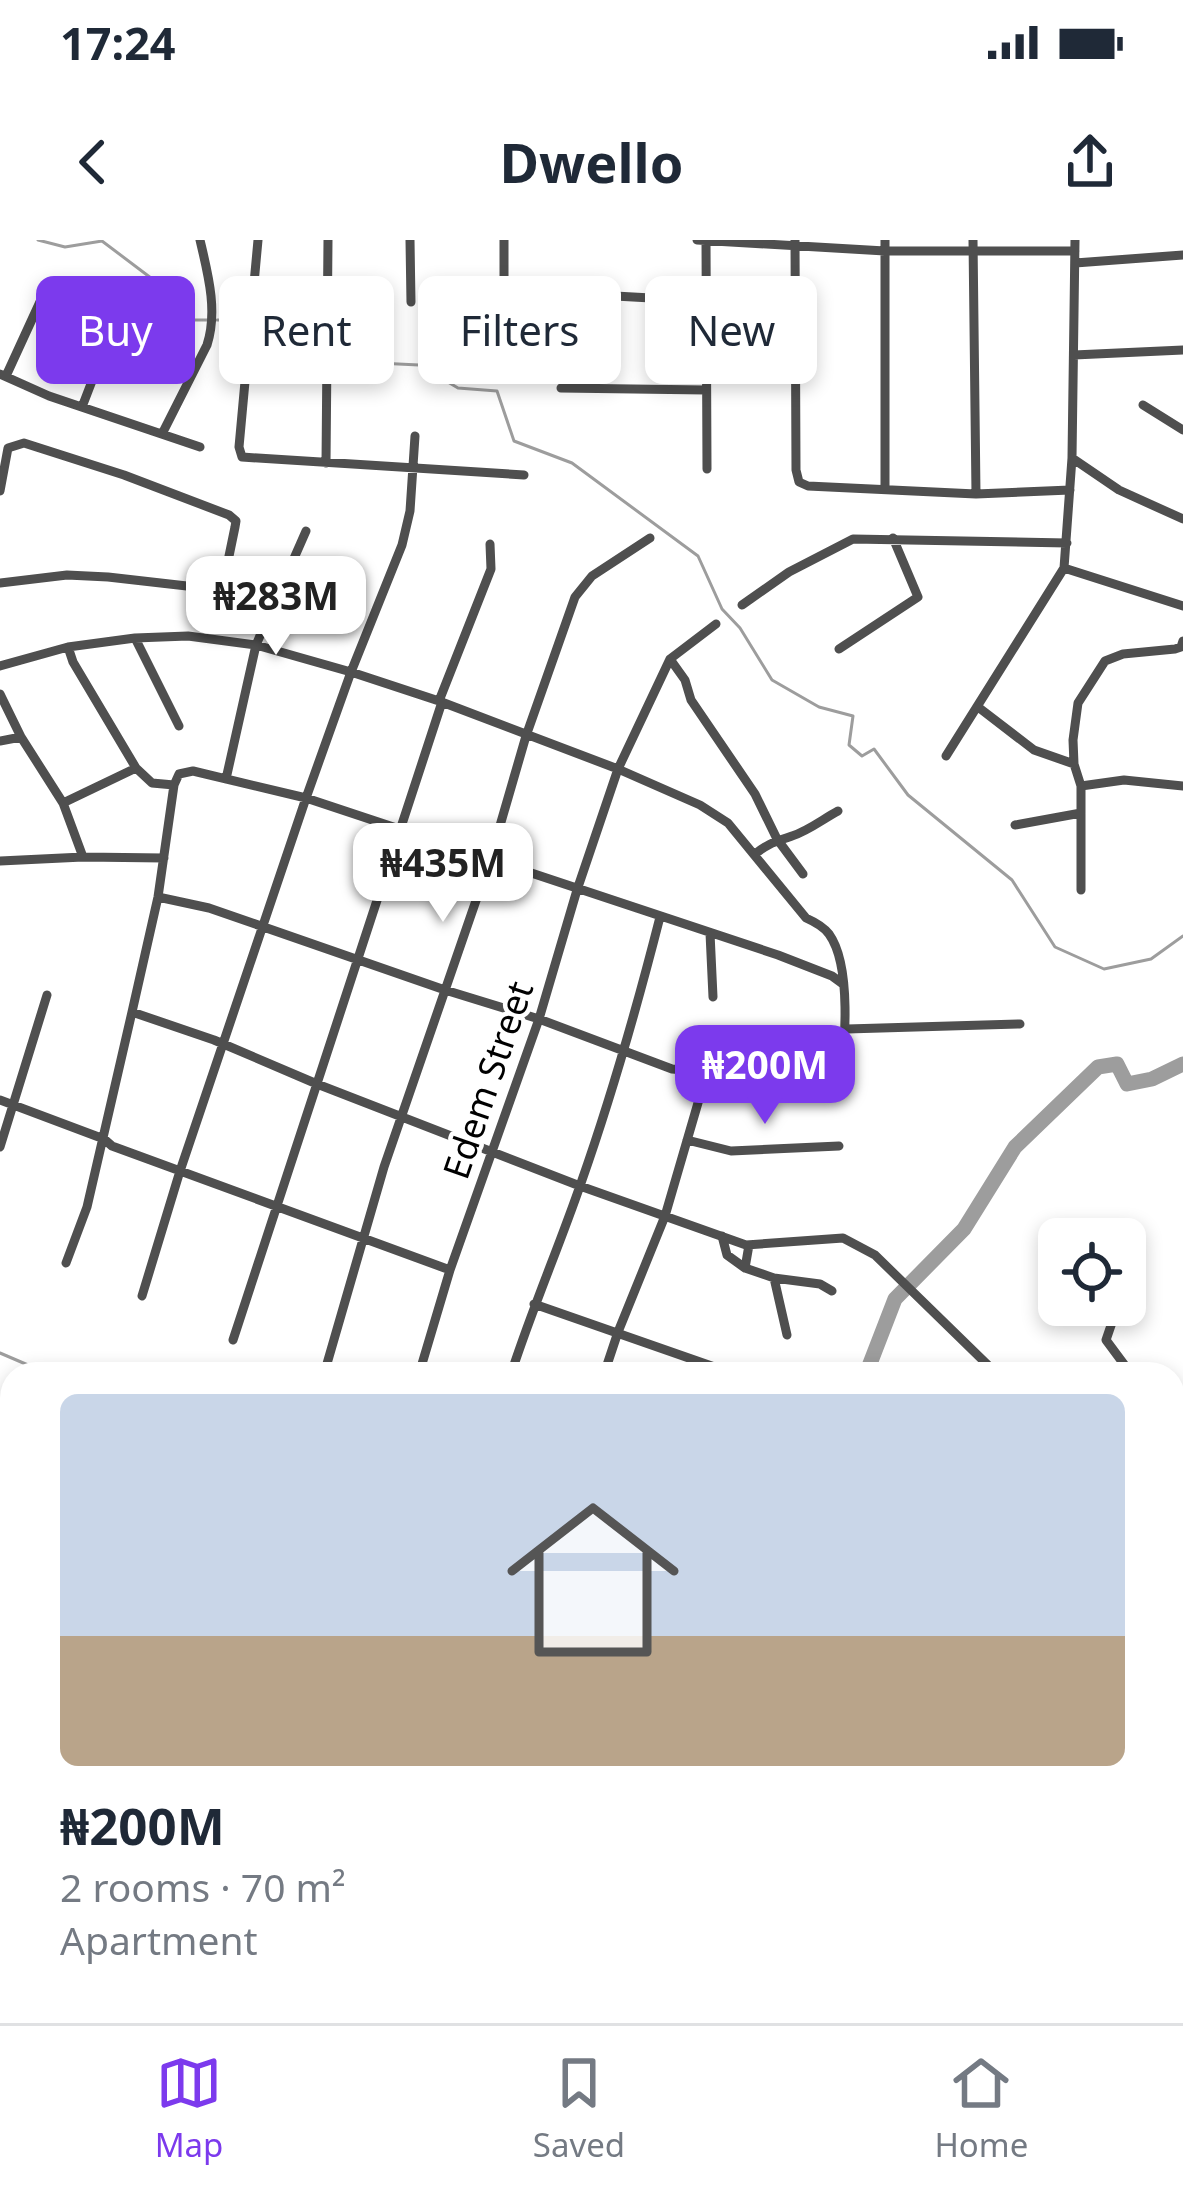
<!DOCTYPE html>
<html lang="en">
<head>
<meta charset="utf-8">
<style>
  body { margin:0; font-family:"Noto Sans",sans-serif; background:#f2f2f3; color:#1f2937; height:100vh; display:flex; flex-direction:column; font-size:45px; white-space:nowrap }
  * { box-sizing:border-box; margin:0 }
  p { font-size:39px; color:#747a83 }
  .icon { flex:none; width:66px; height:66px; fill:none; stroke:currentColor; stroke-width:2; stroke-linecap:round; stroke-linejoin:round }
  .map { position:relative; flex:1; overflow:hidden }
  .drawer { position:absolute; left:0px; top:1122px; width:1185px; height:663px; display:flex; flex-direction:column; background:#fff; border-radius:36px 36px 0 0; box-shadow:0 6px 18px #0003 }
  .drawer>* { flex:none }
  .hud { position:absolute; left:36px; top:36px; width:1113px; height:108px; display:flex; gap:24px }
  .tools { position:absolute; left:1038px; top:978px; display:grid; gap:24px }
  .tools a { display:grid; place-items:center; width:108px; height:108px; border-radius:18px; background:#fff; box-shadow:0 6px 18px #0003; font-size:60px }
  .price { position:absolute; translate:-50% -102px; padding:0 27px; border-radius:24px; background:#fff; color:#222; font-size:39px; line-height:78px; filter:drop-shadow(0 3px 6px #0008) }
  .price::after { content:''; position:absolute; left:50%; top:72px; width:36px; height:27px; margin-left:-18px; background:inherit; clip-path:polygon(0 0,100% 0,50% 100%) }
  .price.active { background:#7c3aed; color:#fff }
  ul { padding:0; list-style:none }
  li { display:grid; align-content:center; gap:24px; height:636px; padding:0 60px }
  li+li { border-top:3px solid #e0e1e3 }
  li span { display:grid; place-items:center; height:372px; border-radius:18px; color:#555 }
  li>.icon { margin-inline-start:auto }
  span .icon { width:216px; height:216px; fill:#fffc; stroke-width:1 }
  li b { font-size:51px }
  .chip { padding:0 42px; border-radius:18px; background:#fff; box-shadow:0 6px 18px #0003; font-size:42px; line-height:108px }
  .chip.active { background:#7c3aed; color:#fff }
  .status { display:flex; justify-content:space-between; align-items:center; height:84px; padding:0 60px; background:#fff; direction:ltr }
  .status svg { height:33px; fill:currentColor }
  header { display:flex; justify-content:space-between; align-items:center; height:156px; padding:0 60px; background:#fff; font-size:54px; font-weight:700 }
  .tabs { display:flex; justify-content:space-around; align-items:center; height:168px; border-top:3px solid #e0e1e3; background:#fff; font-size:33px; color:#747a83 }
  .tabs a { display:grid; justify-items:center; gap:6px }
  .tabs .active { color:#7c3aed }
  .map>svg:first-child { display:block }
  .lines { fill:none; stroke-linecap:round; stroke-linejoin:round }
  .stream { stroke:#9d9d9d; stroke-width:3 }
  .river { stroke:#9d9d9d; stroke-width:15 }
  .minor { stroke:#4f4f4f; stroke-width:9 }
  .labels { text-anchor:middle; stroke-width:9; stroke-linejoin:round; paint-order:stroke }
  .street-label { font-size:36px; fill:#000; stroke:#fff }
</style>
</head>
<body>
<div class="status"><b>17:24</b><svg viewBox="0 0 49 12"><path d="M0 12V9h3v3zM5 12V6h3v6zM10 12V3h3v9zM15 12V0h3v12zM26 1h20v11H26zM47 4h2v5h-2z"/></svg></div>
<header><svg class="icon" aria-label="back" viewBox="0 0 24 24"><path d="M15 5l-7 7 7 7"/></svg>Dwello<svg class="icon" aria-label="share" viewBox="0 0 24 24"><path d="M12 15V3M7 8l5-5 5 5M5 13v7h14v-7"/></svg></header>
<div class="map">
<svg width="1183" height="1783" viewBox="0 0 1183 1783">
  <rect width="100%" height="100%" fill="#fff"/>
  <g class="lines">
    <!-- stream -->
    <path class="stream" d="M38,0l27,7 37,-6 49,37 -4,17 32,25h29
      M217,80h43l62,6
      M332,94l4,27 83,4 39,23 39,3 17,50 58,22 126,93 24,53 18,19 32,52 47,27 34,9 -4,29 13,11 12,-7 34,46 104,85 43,67 49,22 47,-10 32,-23
      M0,1113l49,21"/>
    <!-- river -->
    <path class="river" d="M866,1134l29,-75 69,-70 51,-82 83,-80 19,-3 10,20 25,-5 31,-15
      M581,1783l7,-10"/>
    <!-- minor -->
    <path class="minor" d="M258,0l-19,207 3,10 282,18
      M410,0l1,62
      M697,0l188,11h190
      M706,0l1,229
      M795,0l1,230 3,12 9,4 168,8 94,-4
      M885,0v249
      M973,0l3,254
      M1075,23l108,-8
      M561,53l144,8
      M1074,115l109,-5
      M504,126v-126
      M0,134l49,22 151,51
      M6,136l39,-85
      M561,148l145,2
      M1143,165l40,25
      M82,167l27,-70
      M162,194l45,-89c11,-34 1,-71 -7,-105
      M1072,218l47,32 64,29
      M326,223l2,-223
      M0,251l8,-43 16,-5 100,32 105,40 7,6 -1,6 -13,63
      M1064,328l119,38
      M0,343l67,-8 41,2 114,13 52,13
      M742,365l47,-33 64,-33 214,4
      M135,398l44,88
      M68,407l5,15 63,106 16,15 22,2
      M839,409l79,-52 -25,-59
      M670,419l15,21 6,20 64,94 22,45 26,35
      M0,426l68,-19 67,-9 53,-2 68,9 95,27 88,29 179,68 82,36 28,18 78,95c9,4 17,8 23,16 23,32 16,112 11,150
      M0,454l21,43 42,66 20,54
      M439,461l52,-132 -1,-25
      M978,467l56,43 40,14
      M0,501l21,-4
      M946,516l118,-188 8,-110 3,-218
      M226,539l30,-134 50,-114
      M1081,546l43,-6 59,6
      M63,563l73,-35
      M1015,585l66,-12
      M755,614c15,-12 21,-12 37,-18 16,-5 31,-17 46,-25
      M0,621l83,-4 81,1
      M1081,650v-104l-7,-22 -1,-24 5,-37 27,-42 18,-7 52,-5 6,-2 2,-6
      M158,657l51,11 236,82 94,29 133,50 35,3 137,-18
      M710,693l3,64
      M132,772l82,28 103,44 263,102 166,59 97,-7 32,17 122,119
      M847,789l173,-5
      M0,860l104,39 8,7 338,124
      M687,900l44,11 108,-5
      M0,907l47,-152
      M722,996l5,19 18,13
      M749,1005l-4,23 29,10 46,6 12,7
      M66,1023l21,-56 45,-195 26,-115 16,-112 5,-11 14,-3 113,27 472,157 54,21 11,8
      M774,1038l13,57
      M1125,1048l14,-24
      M142,1056l38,-125 126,-373 45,-126 51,-127 8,-34 5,-75
      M534,1064l192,67
      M1118,1065l-12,35 23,31 -2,3
      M233,1100l209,-638
      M324,1134l60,-207 106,-307 36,-124 49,-139 17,-21 58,-38
      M419,1134l31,-104 89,-251 38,-129 41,-121 52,-110 46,-35
      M511,1134c21,-65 48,-127 70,-191 31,-88 56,-176 79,-266
      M604,1134l14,-42 47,-116 42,-144
      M0,1209l12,11
      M1173,1225l10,20
      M1173,1281l10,-8
      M0,1329l12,12
      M1173,1383l10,-6
      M0,1451l12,12
      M1173,1488l10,-6
      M0,1522h12
      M1173,1545l10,10
      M0,1579l1,-7 11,-3
      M0,1645l12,1
      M1173,1668l10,11
      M1173,1711l10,-4
      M933,1773l18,10
      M1128,1773l3,10
      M42,1783l2,-10
      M202,1783l3,-10
      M293,1783l2,-10
      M382,1783l1,-10
      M999,1783l4,-10"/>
  </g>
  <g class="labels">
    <!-- street labels -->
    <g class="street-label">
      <text transform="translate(488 840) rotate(-71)" y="13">Edem Street</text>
    </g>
  </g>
</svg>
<div class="tools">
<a><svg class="icon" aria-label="locate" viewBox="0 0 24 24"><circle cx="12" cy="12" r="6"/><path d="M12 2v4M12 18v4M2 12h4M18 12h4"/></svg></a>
</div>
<b class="price" style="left:276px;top:418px">₦283M</b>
<b class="price" style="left:443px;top:685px">₦435M</b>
<b class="price active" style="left:765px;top:887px">₦200M</b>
<div class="hud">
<a class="chip active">Buy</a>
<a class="chip">Rent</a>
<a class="chip">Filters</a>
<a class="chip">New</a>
</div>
<section class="drawer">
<ul>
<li><span style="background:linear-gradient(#c9d6e8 65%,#b9a48a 0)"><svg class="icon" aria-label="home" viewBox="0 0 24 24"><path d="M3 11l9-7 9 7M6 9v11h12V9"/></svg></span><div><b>₦200M</b><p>2 rooms · 70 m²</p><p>Apartment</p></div></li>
</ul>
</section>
</div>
<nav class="tabs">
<a class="active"><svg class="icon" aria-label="map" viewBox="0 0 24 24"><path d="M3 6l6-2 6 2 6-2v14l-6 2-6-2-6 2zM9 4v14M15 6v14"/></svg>Map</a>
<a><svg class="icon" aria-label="saved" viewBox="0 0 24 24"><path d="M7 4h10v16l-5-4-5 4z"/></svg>Saved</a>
<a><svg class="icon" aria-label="home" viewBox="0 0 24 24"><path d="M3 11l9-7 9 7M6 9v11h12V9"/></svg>Home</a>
</nav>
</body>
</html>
